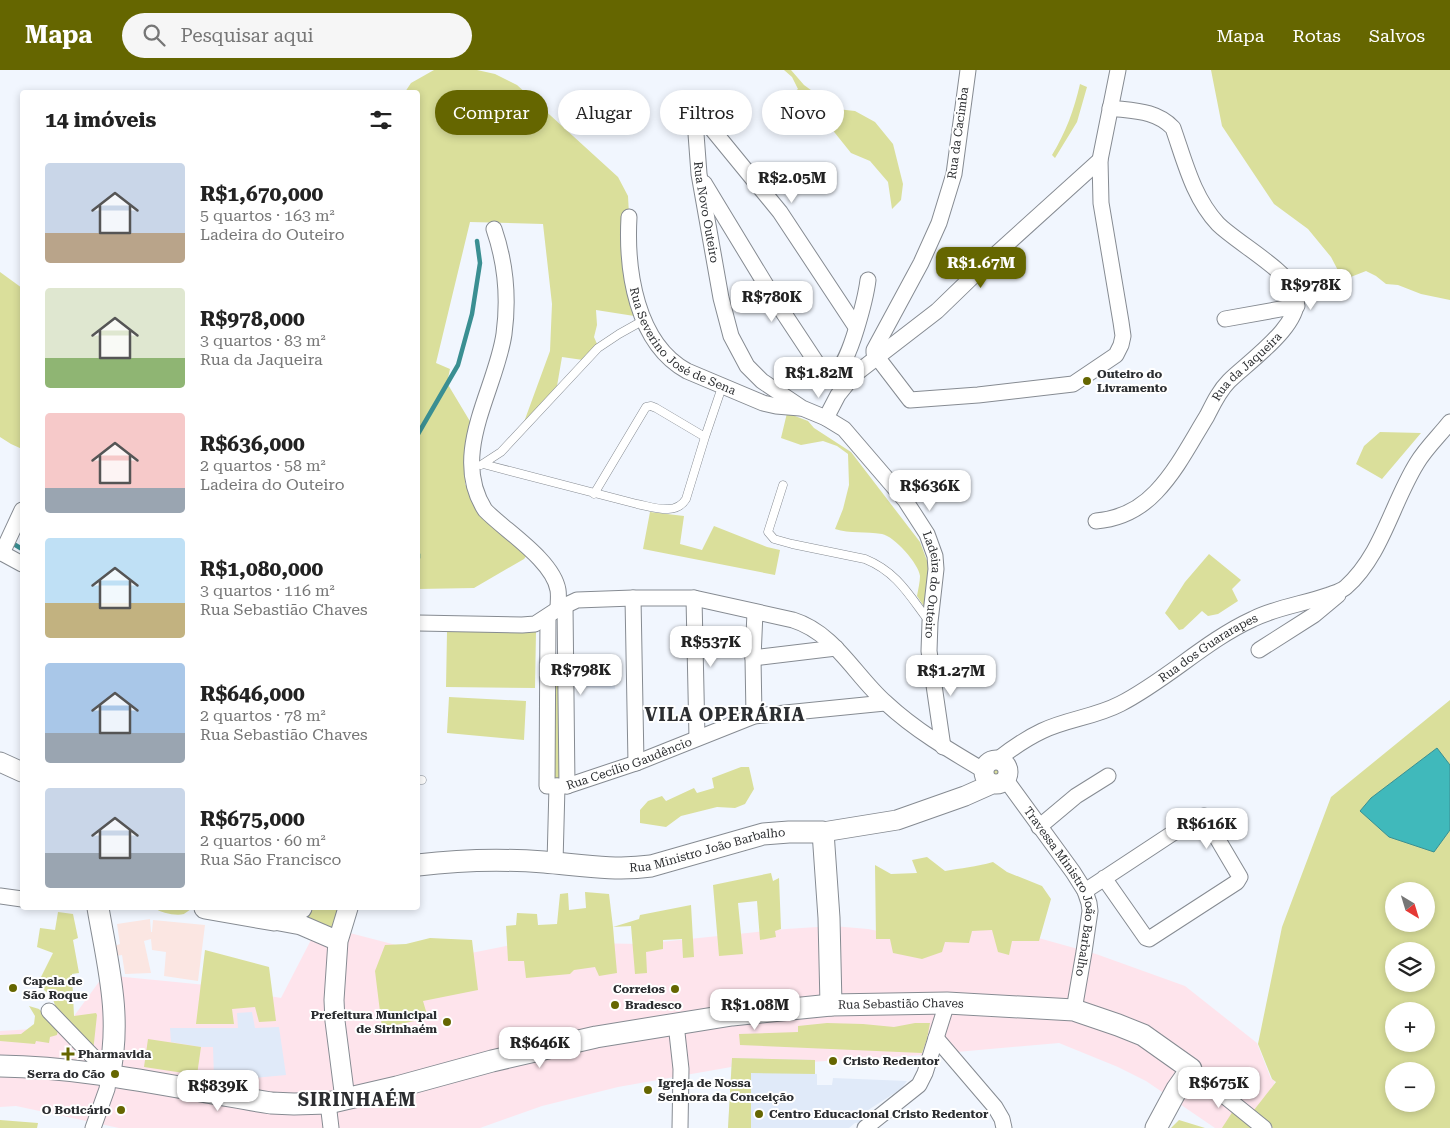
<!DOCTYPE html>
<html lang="pt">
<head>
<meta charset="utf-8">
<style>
  body { margin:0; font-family:"Roboto Serif",serif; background:#f6f6f6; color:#222; height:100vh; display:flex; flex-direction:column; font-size:19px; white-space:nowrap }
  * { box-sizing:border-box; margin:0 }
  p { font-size:16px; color:#767676 }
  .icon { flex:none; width:28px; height:28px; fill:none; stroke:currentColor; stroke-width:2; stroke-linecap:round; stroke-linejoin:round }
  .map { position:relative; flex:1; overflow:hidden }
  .panel { position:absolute; left:20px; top:20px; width:400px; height:820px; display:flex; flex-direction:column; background:#fff; border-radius:5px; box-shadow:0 2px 8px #0003 }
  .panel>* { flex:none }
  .hud { position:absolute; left:435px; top:20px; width:475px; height:45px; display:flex; gap:10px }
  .needle { width:32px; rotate:142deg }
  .fabs { position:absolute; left:1385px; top:812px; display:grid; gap:10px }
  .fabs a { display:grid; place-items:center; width:50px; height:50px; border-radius:50%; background:#fff; box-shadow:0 2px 8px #0003; font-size:25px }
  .price { position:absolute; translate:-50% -42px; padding:0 11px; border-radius:10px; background:#fff; color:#222; font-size:16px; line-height:32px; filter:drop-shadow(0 1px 2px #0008) }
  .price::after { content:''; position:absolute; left:50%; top:30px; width:15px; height:11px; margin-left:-8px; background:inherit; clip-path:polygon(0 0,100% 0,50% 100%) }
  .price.active { background:#656600; color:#fff }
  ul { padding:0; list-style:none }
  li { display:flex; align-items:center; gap:15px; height:125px; padding:0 25px }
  li span { display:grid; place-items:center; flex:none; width:140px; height:100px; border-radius:5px; color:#555 }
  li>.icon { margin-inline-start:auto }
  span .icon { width:60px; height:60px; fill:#fffc; stroke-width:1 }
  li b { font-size:21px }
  h2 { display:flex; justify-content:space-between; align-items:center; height:60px; padding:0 25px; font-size:21px }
  .chip { padding:0 18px; border-radius:22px; background:#fff; box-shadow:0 2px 8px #0003; font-size:18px; line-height:45px }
  .chip.active { background:#656600; color:#fff }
  header { display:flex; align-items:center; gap:30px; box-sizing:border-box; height:70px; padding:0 25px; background:#656600; color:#fff }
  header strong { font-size:24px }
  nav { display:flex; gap:28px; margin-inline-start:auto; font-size:18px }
  .search { width:350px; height:45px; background:#f6f6f6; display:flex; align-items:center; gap:12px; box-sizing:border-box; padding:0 18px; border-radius:28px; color:#767676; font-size:19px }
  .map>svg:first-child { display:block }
  .commercial { fill:#fee4ec }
  .built { fill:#e0eaf9 }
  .medical { fill:#fbe6e2 }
  .green { fill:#dadf9b; fill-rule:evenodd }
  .water { fill:#40b9bb; stroke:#3a8f92 }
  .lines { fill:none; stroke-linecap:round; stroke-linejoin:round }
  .stream { stroke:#3a8f92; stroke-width:4.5 }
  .service-casing { stroke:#868b92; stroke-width:9 }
  .minor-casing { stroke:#868b92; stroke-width:17 }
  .tertiary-casing { stroke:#868b92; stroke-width:21 }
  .secondary-casing { stroke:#868b92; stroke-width:23 }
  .service { stroke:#fff; stroke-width:8 }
  .minor { stroke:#fff; stroke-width:15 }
  .tertiary { stroke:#fff; stroke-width:19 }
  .secondary { stroke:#fff; stroke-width:21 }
  .poi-dot { fill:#656600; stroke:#fff; stroke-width:2 }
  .labels { text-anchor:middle; stroke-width:4; stroke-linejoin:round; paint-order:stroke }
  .street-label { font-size:12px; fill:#2c2e31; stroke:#fff }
  .poi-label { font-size:12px; font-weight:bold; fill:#2c2e31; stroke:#fff; text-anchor:start }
  .district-label { font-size:18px; font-weight:bold; letter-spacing:1px; fill:#2c2e31; stroke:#fff }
</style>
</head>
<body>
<header>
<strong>Mapa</strong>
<div class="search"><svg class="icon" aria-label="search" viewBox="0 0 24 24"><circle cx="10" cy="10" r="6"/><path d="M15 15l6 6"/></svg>Pesquisar aqui</div>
<nav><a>Mapa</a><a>Rotas</a><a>Salvos</a></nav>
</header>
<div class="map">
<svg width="1450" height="1058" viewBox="0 0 1450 1058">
  <rect width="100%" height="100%" fill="#f1f6fe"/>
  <!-- commercial -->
  <path class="commercial" d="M833,856l35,3 15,3 123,-3 90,25 89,32 72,57 14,36 4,2 -13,47h-47l-69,-47 -28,-14 -59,-24 -136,12 -192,12 -113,20 -76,19 -62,22h-361l-103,-22 -16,1v-76l66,-4 38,-52 102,10 75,13 32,-62 33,-4 100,26 80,-16 115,2 145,-15z"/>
  <!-- built -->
  <path class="built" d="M575,585l41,1 -1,33 -40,-2z
    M252,942l3,16 24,-1 7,48 -32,3h-40l-1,-31h-12l-30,-5 -1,-14h68l-1,-15z
    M732,988l83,2v14h2v11h15l1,-7 74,3 -6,8 -36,23v10l-10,1 -6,5h-121z"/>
  <!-- medical -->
  <path class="medical" d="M150,849l1,13h1l1,-12 52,5 -7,56 -34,-5 2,-24 -14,-2 -1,-11 -7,2 7,32 -26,1 -3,-19 -6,1 -1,-10 5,-2 -3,-20z"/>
  <!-- green -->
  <path class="green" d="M434,0h43l18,4 22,11 101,92 10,19 1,19h-1l19,103 -51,-8 1,15 -3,12 3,7 -14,16 -21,-3 -5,29 -33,36 26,-71 2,-47 -9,-80 -73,-2 -34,141 14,6 -3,14 27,45 -9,56 28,41 40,22 -9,12 -50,29 -56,1v-497h-13l6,-9z
    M784,0h7l13,15 33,24 18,2 20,11 18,22 10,40 -2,16 -9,9 -4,-27 -18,-21 -19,-8 -20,-25 -21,-12 -21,16 -20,-21 29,-22 -6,-12z
    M1211,0h239v230l-29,-6 -23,-9 -12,-1 -10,-8 -10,-5 -23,9 -12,-23 -23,-28 -34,-25 -52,-78z
    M1080,14l7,3 -10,35 -22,36 -3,-3c14,-23 22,-45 28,-71z
    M0,202l22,16v161l-11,-5 -11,-7z
    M787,343l21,8 6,7 37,24 69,90 9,24 -4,42 -8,-12c1,-6 3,-14 3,-20 -1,-12 -26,-40 -38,-42 -16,-3 -32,0 -47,-5l8,-20 6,-24 -1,-31 -11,-8 -14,-5 -22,4 -20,-7z
    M1380,362l41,1 -39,46 -26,-15 8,-18z
    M650,442l34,4 -4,28 22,6 12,-24 53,21 13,3 -5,25 -132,-26z
    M1209,484l32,26 -9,9 6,12 -20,13 -10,2 -6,-5 -19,18 -4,1 -14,-17 20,-31z
    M447,562h89l-1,56 -89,-1z
    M550,585h20l-2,129 -19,-1z
    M449,627l77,4 -2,39 -77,-7z
    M1450,630v428h-177l-19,-18 22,-28 -4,-3 -14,-35 24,-117 49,-130zM1394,821h32v33h-32zM1394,881h32v33h-32zM1394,941h32v33h-32zM1394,1001h32v33h-32z
    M992,694c10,1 15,4 11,15l-16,-2v-9z
    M741,697h8l5,22 -9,15 -10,4 -18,-1 -36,9 -15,11 -26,-4v-13l8,-9 14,-5 4,5 28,-13 3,5 17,-5 -2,-10z
    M927,787l18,14c16,-3 31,-4 48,-9l14,10 35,14 9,13 -12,42h-27l-3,14 -11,-3 -6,-22 -20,1 -3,12 -24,-1 -3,10 -20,7 -29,-6 -3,-14h-14l-1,-74 16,9 26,-1 -5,-13z
    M771,803l2,8 6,-3 2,51 -6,2 1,6 -16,3 -3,-39 -19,2 5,51 -24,2 -6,-71z
    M585,822l24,2 4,33 26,-8 1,-4 51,-10 3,52 -11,1 -1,-19 -19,1v9l-17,3 1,21 -12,1 -4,-48 -18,1 4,46 -18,3 -4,-9 -21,3 -4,4 -44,4 -2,-17h-16l-2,-35 10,-1 1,-12 20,1 1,11 19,-1 3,-30 8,-1 1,17 17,-2z
    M155,838l36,1c-1,1 -6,4 -7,5 -8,2 -24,-1 -29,-6z
    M314,838h28l-8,27 -41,-18z
    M58,842l15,2 5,24 -5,2 6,33 -7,1 2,42 22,-3 1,2 -4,37 -38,-41c2,-12 -9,-20 -18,-26l16,-32 -16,-6 3,-19 15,2z
    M430,868l42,2 6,50 -55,11 5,17 -46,10 -7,-57 10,-26 21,-1z
    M205,880l64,17 7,54 -17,1 -4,-15 -23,2 2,15h-38z
    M29,936l10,3 19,21 -1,5 -7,2 -1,6 -13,-2 -1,3 -35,-3v-6l21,-1 13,-10 1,-8z
    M827,953l36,1 31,3 21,-4h15l-3,16 -5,14 -182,-8 -1,-11 59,-2v-6z
    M148,969l53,8 -4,28 -53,-8z
    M732,988l83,2v14l-64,-1v55h-23z
    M1233,1041l18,17h-29z
    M0,1050l38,3 -1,5h-37z
    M1179,1050l26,8h-34z"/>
  <!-- water -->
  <path class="water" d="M1437,678l13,17v65l-16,22 -45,-15 -29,-26 11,-13z"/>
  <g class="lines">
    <!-- stream -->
    <path class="stream" d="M418,364l40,-69 14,-51 8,-51 -3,-22
      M12,473l10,6
      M418,484v4"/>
    <!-- service casing -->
    <g class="service-casing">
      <path id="service" d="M483,394l154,40c16,3 39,12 49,-5l19,-62 17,-50
        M481,395l20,-13 97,-104 21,-14 25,-14
        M783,415l-15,47 6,7 18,5 73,15c32,13 44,36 63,61
        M594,424l52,-87 5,-1 5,2 49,29
        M418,710h4"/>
    </g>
    <!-- minor casing -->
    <g class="minor-casing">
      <g id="minor">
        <path d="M968,0l-14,104 -15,49 -18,40 -47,87v3l36,47 68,-5 95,-11 43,-29 5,-10 2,-9 -2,-14 -20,-119 -1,-43 18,-90"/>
        <path id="s1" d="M694,37l5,67 22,124 10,38 16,30 15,15 40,27 24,10 18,11 61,71 22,34 8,22 1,13 -6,53 -1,29 14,96"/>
        <path d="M694,37l86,105 76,115"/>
        <path d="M704,113l71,117 43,65c5,5 11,10 18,6 14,-8 30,-75 32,-91"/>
        <path id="s2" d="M629,147c-3,53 7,126 58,154l76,32 13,3 24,2"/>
        <path d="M494,159c12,35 15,68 10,105 -8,56 -55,120 -19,176 19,20 68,50 73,80 1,6 0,13 0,19"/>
        <path d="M1225,249l72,-13"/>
        <path d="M826,348l12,-23 16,-20 83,-64 59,-57 104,-94"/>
        <path id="s3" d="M1096,451c24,-2 44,-12 60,-29 21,-22 35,-50 51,-76 6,-12 12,-25 22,-35 19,-19 75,-57 67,-87 -6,-22 -60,-52 -78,-70 -25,-27 -33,-62 -45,-96 -17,-18 -40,-17 -63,-20"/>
        <path d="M0,482l22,12"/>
        <path d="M2,483l20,-43"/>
        <path d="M633,528l3,165"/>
        <path d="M694,528l3,140"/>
        <path d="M565,536l2,180"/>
        <path id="s4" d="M548,547l-1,169h20l69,-23 118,-47 131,-13"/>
        <path d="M418,553l104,2 13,-1 23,-15 19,-9 56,-2h61l99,22c42,13 62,56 93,83 29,27 63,47 97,67"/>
        <path d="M1259,580l55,-35 24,-20"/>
        <path d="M753,588l83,-10"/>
        <path d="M754,646l-1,-58 2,-46"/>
        <path id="s5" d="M997,690c14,-11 28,-21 45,-29 25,-12 53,-14 78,-27 47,-24 85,-63 133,-85 24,-12 51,-15 76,-24 5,-2 13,-4 17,-8 36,-32 46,-84 71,-124 9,-15 22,-27 33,-41"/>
        <path id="s6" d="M1006,710l67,92 12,19 4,12 1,8 -6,41 -10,58"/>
        <path d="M1039,757l37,-31 32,-20"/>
        <path d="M555,793l2,-77"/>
        <path d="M1085,821l88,-58 31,-17 36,61 -3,5 -88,57 -3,-1 -42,-60"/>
        <path d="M0,826l22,3"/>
        <path d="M49,941l52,54 4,10"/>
        <path d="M676,954l5,45 -1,59"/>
        <path d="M936,968l59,69 7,12 2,9"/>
        <path d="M1191,999l73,59"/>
        <path d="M328,1033l3,25"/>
        <path d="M93,1058l14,-39 2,-13"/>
        <path d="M865,1058l54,-43 6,-12 22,-70"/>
      </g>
    </g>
    <!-- tertiary casing -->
    <g class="tertiary-casing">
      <path id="tertiary" d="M984 702a12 12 0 1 1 24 0a12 12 0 1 1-24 0Z
        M0,692l22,10
        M823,762l74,-12 68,-24 27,-12
        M274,850l27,5 37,16
        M345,1029l-10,-78 -1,-21 4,-59 10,-33"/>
    </g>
    <!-- secondary casing -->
    <g class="secondary-casing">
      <g id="secondary">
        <path id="s7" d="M418,795c41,-5 85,-6 126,-3 36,3 71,9 107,4l112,-32 26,-2h34l6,86 2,87"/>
        <path d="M98,838c10,58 24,109 11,168"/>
        <path d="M205,838l69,12 27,-12"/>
        <path id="s8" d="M0,996c91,1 181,23 271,37l23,1 34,-1 69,-16 95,-26 104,-24 136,-22 99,-10 116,-2 127,7 44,15 25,10 48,34 -14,20 -21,39"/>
      </g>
    </g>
    <!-- service -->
    <use href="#service" class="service"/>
    <!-- minor -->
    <use href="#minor" class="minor"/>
    <!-- tertiary -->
    <use href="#tertiary" class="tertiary"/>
    <!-- secondary -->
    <use href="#secondary" class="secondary"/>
  </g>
  <!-- markers -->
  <g class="poi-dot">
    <circle cx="1087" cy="311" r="5"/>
    <circle cx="13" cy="918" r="5"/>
    <circle cx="675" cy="919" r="5"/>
    <circle cx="615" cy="935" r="5"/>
    <circle cx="447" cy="952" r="5"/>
    <path d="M65.5 976.5h5v5h5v5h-5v5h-5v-5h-5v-5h5z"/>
    <circle cx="833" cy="991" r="5"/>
    <circle cx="115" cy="1004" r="5"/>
    <circle cx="648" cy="1020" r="5"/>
    <circle cx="121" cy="1040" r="5"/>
    <circle cx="759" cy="1044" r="5"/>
  </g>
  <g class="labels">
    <!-- street labels -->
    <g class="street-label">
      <text transform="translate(958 63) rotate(-82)" y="4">Rua da Cacimba</text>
      <text dy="4" stroke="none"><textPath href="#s1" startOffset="106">Rua Novo Outeiro</textPath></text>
      <text dy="4" stroke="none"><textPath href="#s2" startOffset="148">Rua Severino José de Sena</textPath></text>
      <text dy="4" stroke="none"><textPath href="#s3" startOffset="224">Rua da Jaqueira</textPath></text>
      <text dy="4" stroke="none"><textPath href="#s1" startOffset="569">Ladeira do Outeiro</textPath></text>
      <text dy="4" stroke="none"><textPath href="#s5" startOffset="241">Rua dos Guararapes</textPath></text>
      <text dy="4" stroke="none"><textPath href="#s4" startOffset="255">Rua Cecílio Gaudêncio</textPath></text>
      <text dy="4" stroke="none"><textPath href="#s7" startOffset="292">Rua Ministro João Barbalho</textPath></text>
      <text dy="4" stroke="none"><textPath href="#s6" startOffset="129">Travessa Ministro João Barbalho</textPath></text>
      <text dy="4" stroke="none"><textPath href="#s8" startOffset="914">Rua Sebastião Chaves</textPath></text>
    </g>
    <!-- poi labels -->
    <g class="poi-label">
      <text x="1097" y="308">Outeiro do<tspan x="1097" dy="14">Livramento</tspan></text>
      <text x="23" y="915">Capela de<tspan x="23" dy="14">São Roque</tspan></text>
      <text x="665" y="923" text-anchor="end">Correios</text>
      <text x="625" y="939">Bradesco</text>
      <text x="437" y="949" text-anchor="end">Prefeitura Municipal<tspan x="437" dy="14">de Sirinhaém</tspan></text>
      <text x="78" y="988">Pharmavida</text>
      <text x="843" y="995">Cristo Redentor</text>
      <text x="105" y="1008" text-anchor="end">Serra do Cão</text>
      <text x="658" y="1017">Igreja de Nossa<tspan x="658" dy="14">Senhora da Conceição</tspan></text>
      <text x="111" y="1044" text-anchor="end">O Boticário</text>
      <text x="769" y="1048">Centro Educacional Cristo Redentor</text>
    </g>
    <!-- district labels -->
    <g class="district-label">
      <text x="725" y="651">VILA OPERÁRIA</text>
      <text x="357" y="1036">SIRINHAÉM</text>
    </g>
  </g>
</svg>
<div class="fabs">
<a><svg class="needle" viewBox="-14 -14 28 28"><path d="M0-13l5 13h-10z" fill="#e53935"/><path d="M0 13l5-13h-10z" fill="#767676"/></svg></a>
<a><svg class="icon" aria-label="layers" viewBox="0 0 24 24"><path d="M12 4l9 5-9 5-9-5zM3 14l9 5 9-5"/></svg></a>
<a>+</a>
<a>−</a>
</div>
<b class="price" style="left:792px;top:134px">R$2.05M</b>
<b class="price active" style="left:981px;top:219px">R$1.67M</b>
<b class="price" style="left:1311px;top:241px">R$978K</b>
<b class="price" style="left:772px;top:253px">R$780K</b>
<b class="price" style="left:819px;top:329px">R$1.82M</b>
<b class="price" style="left:930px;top:442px">R$636K</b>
<b class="price" style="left:711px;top:598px">R$537K</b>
<b class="price" style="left:581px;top:626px">R$798K</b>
<b class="price" style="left:951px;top:627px">R$1.27M</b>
<b class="price" style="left:1207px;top:780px">R$616K</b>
<b class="price" style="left:755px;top:961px">R$1.08M</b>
<b class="price" style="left:540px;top:999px">R$646K</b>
<b class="price" style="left:1219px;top:1039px">R$675K</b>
<b class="price" style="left:218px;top:1042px">R$839K</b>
<div class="hud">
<a class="chip active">Comprar</a>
<a class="chip">Alugar</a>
<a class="chip">Filtros</a>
<a class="chip">Novo</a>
</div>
<section class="panel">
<h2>14 imóveis<svg class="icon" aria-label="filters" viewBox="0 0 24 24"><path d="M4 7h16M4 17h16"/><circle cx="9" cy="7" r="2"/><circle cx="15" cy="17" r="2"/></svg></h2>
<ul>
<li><span style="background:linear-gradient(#c9d6e8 70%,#b9a48a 0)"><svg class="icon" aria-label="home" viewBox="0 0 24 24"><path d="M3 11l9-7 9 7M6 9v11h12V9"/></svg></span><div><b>R$1,670,000</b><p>5 quartos · 163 m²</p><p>Ladeira do Outeiro</p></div></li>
<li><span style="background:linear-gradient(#dfe7d0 70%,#8fb573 0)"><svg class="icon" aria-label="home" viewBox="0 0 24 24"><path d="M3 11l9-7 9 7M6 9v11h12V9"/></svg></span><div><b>R$978,000</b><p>3 quartos · 83 m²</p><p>Rua da Jaqueira</p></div></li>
<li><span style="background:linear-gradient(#f6c9c9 75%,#9aa5b1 0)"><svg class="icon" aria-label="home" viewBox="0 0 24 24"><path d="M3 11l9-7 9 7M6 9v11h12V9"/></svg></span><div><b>R$636,000</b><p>2 quartos · 58 m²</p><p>Ladeira do Outeiro</p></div></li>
<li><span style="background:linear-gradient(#bfe0f5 65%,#c2b280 0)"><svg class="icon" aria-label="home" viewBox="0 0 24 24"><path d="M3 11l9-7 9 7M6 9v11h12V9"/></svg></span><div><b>R$1,080,000</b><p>3 quartos · 116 m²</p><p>Rua Sebastião Chaves</p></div></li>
<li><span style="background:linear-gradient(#a9c7e8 70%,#9aa5b1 0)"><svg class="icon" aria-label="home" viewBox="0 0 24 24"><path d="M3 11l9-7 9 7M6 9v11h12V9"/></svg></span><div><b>R$646,000</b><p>2 quartos · 78 m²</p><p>Rua Sebastião Chaves</p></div></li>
<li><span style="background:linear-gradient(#c9d6e8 65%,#9aa5b1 0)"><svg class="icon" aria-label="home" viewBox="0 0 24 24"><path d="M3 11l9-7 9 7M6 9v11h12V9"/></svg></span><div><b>R$675,000</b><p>2 quartos · 60 m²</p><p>Rua São Francisco</p></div></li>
</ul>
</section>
</div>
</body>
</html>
